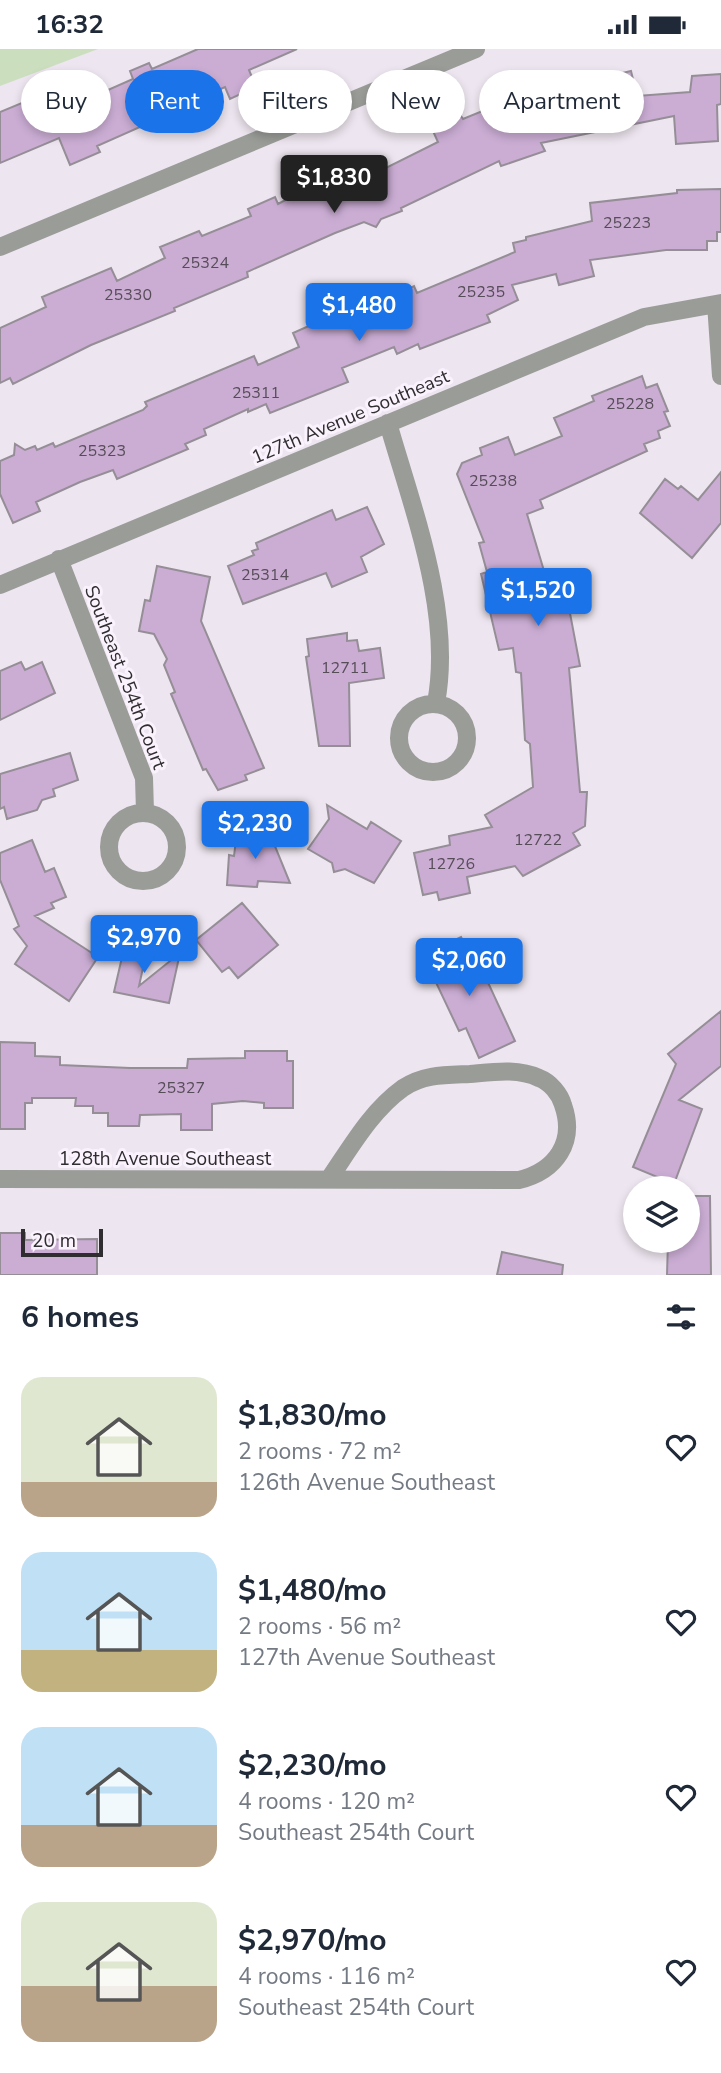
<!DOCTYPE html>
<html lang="en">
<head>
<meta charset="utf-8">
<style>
  body { margin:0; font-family:"Nunito Sans",sans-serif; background:#f2f2f3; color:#1f2937; height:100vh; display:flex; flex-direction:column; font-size:26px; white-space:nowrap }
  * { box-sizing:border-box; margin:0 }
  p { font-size:23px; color:#747a83 }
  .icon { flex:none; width:38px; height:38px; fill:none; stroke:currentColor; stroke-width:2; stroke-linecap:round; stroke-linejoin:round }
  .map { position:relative; height:1226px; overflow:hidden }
  .sheet { display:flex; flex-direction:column; background:#fff; flex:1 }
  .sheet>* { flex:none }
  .guide { position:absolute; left:21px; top:21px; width:679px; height:63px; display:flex; gap:14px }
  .controls { position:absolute; left:623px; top:1127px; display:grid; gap:14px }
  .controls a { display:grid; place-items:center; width:77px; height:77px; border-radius:50%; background:#fff; box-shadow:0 4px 10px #0003; font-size:35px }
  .scale { position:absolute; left:21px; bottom:18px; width:82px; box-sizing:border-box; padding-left:7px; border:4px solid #302d30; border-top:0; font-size:19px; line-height:24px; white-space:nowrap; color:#302d30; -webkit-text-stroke:5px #faf2fc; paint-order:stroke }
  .price { position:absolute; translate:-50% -60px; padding:0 16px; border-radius:7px; background:#1a73e8; color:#fff; font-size:23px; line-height:46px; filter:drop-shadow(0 2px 4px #0008) }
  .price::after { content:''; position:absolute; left:50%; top:42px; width:21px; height:16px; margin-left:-10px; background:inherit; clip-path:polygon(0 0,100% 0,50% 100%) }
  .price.active { background:#222; color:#fff }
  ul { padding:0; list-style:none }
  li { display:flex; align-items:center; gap:21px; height:175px; padding:0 21px }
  li span { display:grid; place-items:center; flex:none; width:196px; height:140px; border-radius:21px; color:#555 }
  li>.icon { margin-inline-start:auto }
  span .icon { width:84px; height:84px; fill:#fffc; stroke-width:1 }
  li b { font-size:30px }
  h2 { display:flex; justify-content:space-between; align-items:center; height:84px; padding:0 21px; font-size:30px }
  .tag { padding:0 24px; border-radius:32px; background:#fff; box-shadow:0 4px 10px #0003; font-size:24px; line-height:63px }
  .tag.active { background:#1a73e8; color:#fff }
  .status { display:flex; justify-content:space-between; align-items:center; height:49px; padding:0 35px; background:#fff; direction:ltr }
  .status svg { height:19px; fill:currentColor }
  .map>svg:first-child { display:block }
  .green { fill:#cbdfbf }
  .building { fill:#cbadd4; stroke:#958e97; stroke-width:2 }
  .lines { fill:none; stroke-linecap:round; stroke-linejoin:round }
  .minor { stroke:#9a9c98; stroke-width:18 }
  .labels { text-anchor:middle; stroke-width:6; stroke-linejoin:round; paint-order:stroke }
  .number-label { font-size:16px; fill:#574d59 }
  .street-label { font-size:19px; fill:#302d30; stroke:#faf2fc }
</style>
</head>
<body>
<div class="status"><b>16:32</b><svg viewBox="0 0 49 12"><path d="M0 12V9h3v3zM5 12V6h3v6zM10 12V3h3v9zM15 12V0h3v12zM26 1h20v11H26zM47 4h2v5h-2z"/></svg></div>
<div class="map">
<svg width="721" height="1226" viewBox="0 0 721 1226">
  <rect width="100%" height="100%" fill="#ede5ef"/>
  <!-- green -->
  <path class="green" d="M0,0h98l-98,37z"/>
  <!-- building -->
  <path class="building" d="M198,0h99l-48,21 7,17 -26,12 -5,-12 -47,20 4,9 -28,12 -3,-6 -54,24 3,6 -30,13 -11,-27 -59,25v-51l29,-12 9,21 95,-42 -3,-8 19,-8 3,6z
    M631,22l6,25 53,-4 2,-16 29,-2v30l-4,1 1,36 -42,3 -2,-28 -133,27 4,8 -44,15 -2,-5 -98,47 1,3 -21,8 -5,8 -12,-5 -29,11 -88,39 1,5 -74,31 1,3 -84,34 -78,39 -3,-6 -10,5v-55l46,-21 -4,-10 69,-29 6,13 48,-23 -5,-11 39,-16 3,5 49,-20 -3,-7 27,-12 3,7 41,-22 -1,-3 29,-11 3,8 27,-10 7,3 54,-27 -6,-13 29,-13 2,3 39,-16 5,13 15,-6 3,8 41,-17 -1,-4 34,-8 -2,-10z
    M721,140v43h-4v9h-10v9h-41l-76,10 4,16 -35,9 -3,-11 -44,11 6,15 -31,15 3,7 -70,27 -2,-5 -21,10 -3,-7 -52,21 6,14 -78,31 -4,-9 -18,8v-3l-44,20 2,6 -21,9 3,5 -71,30 -4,-9 -33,12 -44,20 4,9 -27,12 -13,-29v-33l14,-6 1,-11 10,6 10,-4 2,4 16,-7 2,4 88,-37 4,-4 -2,-4 109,-46 4,9 41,-18 -6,-14 27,-12 15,-6 3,9 76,-38 3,7 98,-41 -2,-9 13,-3v-3l66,-16 -2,-18 87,-10v-3z
    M642,327l4,12 11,-4 11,27 -4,1 6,14 -12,5 2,7 -16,6 3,7 -107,49 3,8 -16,6 29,97 13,-3 11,58 -11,2 11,124h7l-2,34 -12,7 7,12 -57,31 -8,-10 -48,11 3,16 -31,7 -2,-8 -14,3 -9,-42 36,-8 -1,-9 43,-9 -7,-12 48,-28 -3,-43 -5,-4 -4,-67 -5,-1 -3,-24 -14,2 -18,-76 6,-2 -8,-29 5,-1 -27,-68 5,-11 20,-8 -2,-7 28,-11 7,18 47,-19 -8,-18 40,-17 -2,-5z
    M721,423v51l-29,35 -52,-45 25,-34 13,10 3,-3 17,14z
    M367,458l17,37 -23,13 6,15 -35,15 -6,-14 -83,31 -15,-38 26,-11 -2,-4 6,-2 -2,-6 76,-33 4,10z
    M157,517l53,11 -9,44 63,147 -19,7 2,5 -29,10 -12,-21 -3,1 -32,-76 4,-2 -11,-27 3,-6 -13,-25 -15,-3 6,-31 5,1z
    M347,584v8l10,-1 2,11 21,-3 4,30 -35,5 1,63h-31l-13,-89 3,-1 -2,-17z
    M21,613l4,8 17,-8 13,31 -55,27v-49z
    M70,704l8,27 -25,9 2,7 -13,4 -5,10 -30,9 -3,-12 -4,2v-35z
    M327,756l40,24 4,-7 30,19 -27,42 -29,-14 -11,3 -2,-9 -24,-14 21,-30z
    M237,783l33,2 20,49 -32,-2 -1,6 -30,-2 2,-30 5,1z
    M32,791l13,32 9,-4 12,29 -15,6 3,5 -19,8 63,41 -29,44 -54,-37 12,-18 -13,-17 5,-3 -19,-46v-27z
    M242,854l36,42 -40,33 -9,-11 -7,5 -26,-32z
    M461,888l19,41 5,-2 30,65 -36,17 -13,-30 -7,3 -36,-76z
    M126,891l22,5 -9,41 41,-33 -11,50 -55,-11z
    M721,962v55l-42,34 23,9 -28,75 -41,-17 43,-103 -8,-10z
    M0,993l35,1v13l25,1v8l70,3h57l1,-9 57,-1v-7h42v10h6v47h-29v-5l-21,-2 -31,3v26h-31v-16l-41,1 -1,11h-31v-13h-15v-7h-18l1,-8h-44v5h-7v26h-25z
    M688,1147h22l1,79h-44l1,-34h20z
    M0,1184h25v7l72,-1v36h-97z
    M502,1203l61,13 -1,10h-65z"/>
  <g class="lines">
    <!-- minor -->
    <path class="minor" d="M0,198l476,-198
      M716,255l5,72
      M388,374c25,87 65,190 48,280
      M59,510l85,219 1,34
      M0,536l644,-268 77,-14
      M399 689a34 34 0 1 1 68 0a34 34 0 1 1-68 0Z
      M109 798a34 34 0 1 1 68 0a34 34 0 1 1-68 0Z
      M0,1130l519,1c37,-9 57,-38 44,-75 -3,-11 -13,-23 -24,-27 -21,-10 -46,-6 -69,-4 -24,1 -46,0 -67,14 -32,23 -52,59 -74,91"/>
  </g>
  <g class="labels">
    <!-- number labels -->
    <g class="number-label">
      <text x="627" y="179">25223</text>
      <text x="205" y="219">25324</text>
      <text x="481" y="248">25235</text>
      <text x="128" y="251">25330</text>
      <text x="256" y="349">25311</text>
      <text x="630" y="360">25228</text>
      <text x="102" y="407">25323</text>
      <text x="493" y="437">25238</text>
      <text x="265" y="531">25314</text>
      <text x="345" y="624">12711</text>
      <text x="538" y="796">12722</text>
      <text x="451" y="820">12726</text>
      <text x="181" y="1044">25327</text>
    </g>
    <!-- street labels -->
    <g class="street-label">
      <text transform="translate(350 367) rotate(-23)" y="7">127th Avenue Southeast</text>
      <text transform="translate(126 628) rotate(69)" y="7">Southeast 254th Court</text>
      <text x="165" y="1116">128th Avenue Southeast</text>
    </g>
  </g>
</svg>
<div class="controls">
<a><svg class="icon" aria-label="layers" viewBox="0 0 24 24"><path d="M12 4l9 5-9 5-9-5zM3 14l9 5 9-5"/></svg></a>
</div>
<div class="scale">20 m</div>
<b class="price active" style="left:334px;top:166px">$1,830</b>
<b class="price" style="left:359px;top:294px">$1,480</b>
<b class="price" style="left:538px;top:579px">$1,520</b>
<b class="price" style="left:255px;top:812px">$2,230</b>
<b class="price" style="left:144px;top:926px">$2,970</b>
<b class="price" style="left:469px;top:949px">$2,060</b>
<div class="guide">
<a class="tag">Buy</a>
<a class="tag active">Rent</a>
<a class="tag">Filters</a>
<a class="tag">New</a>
<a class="tag">Apartment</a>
</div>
</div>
<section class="sheet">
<h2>6 homes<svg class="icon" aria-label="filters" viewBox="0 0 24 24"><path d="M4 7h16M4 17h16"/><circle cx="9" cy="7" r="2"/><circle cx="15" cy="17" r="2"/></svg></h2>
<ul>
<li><span style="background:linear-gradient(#dfe7d0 75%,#b9a48a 0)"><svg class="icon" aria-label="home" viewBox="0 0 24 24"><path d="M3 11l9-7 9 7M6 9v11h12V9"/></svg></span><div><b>$1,830/mo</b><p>2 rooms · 72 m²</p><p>126th Avenue Southeast</p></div><svg class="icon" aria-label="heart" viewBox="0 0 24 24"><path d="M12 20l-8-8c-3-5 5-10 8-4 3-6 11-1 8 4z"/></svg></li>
<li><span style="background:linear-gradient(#bfe0f5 70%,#c2b280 0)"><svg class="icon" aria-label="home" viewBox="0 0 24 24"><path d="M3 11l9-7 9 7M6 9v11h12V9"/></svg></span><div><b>$1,480/mo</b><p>2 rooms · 56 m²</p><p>127th Avenue Southeast</p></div><svg class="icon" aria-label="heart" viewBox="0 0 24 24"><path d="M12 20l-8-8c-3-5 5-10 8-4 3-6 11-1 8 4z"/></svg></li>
<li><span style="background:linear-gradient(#bfe0f5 70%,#b9a48a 0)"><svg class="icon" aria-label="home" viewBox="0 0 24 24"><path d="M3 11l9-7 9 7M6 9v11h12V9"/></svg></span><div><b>$2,230/mo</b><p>4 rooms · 120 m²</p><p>Southeast 254th Court</p></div><svg class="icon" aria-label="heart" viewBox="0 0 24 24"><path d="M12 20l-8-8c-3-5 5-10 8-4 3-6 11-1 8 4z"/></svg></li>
<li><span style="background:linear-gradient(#dfe7d0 60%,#b9a48a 0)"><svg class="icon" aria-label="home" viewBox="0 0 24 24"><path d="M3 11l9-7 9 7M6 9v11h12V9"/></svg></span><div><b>$2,970/mo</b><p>4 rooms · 116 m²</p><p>Southeast 254th Court</p></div><svg class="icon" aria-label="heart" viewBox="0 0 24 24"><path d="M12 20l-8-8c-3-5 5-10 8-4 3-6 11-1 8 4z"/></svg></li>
</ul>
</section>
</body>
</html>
